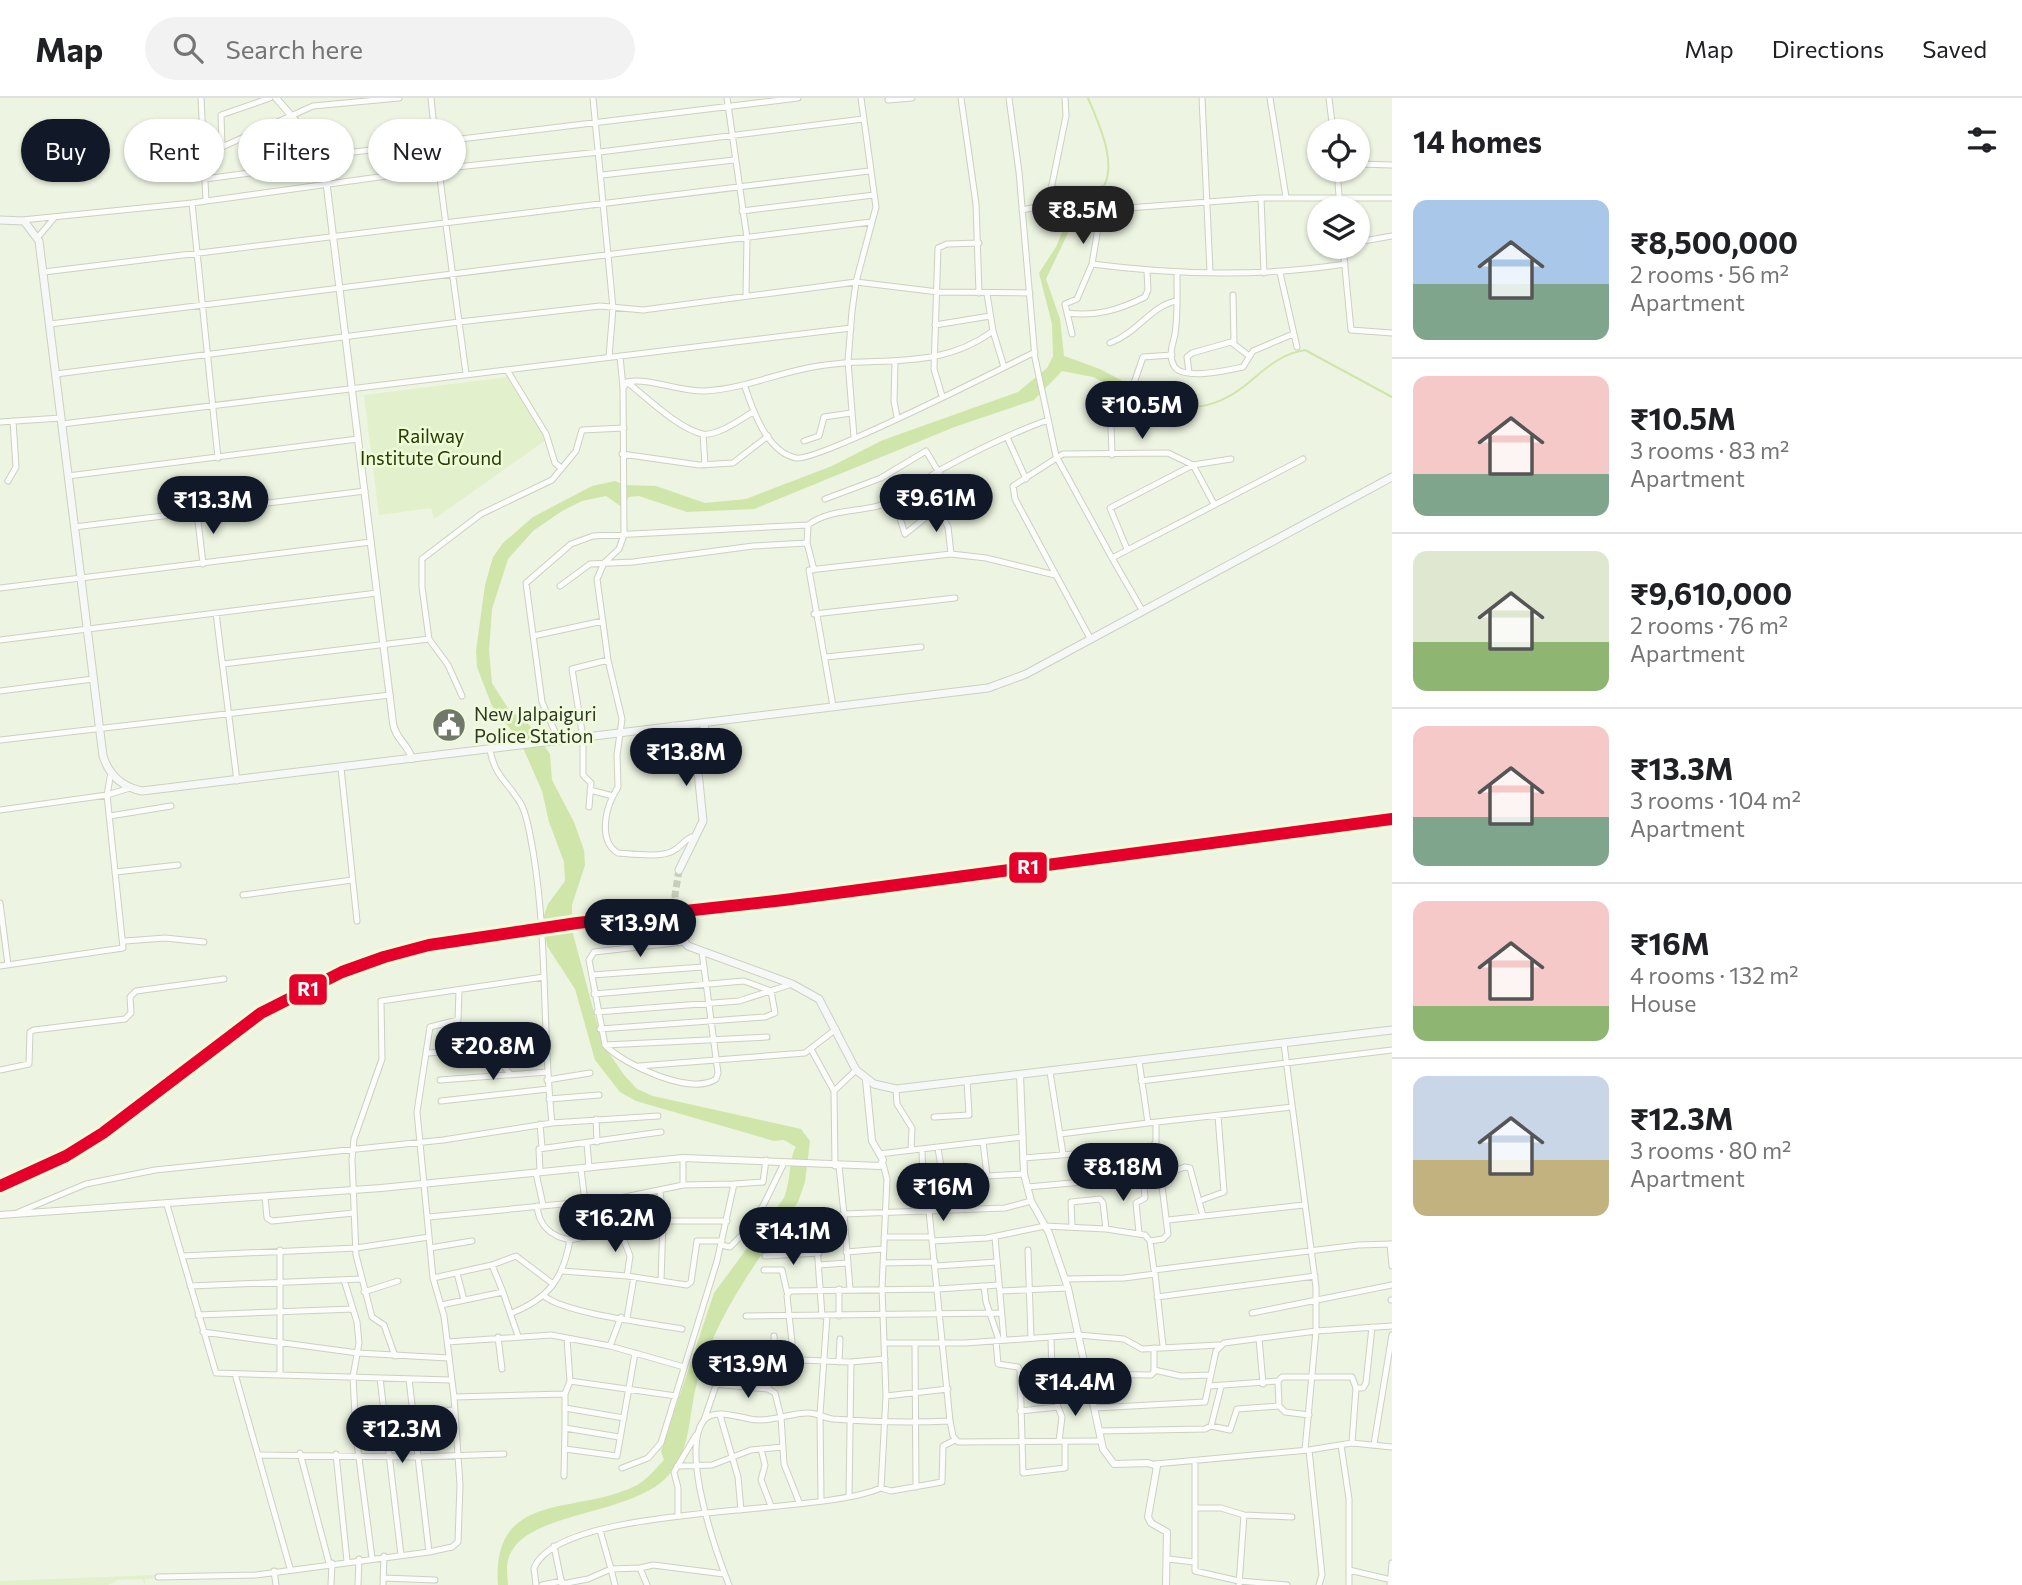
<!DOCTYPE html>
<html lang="en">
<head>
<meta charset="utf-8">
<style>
  body { margin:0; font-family:Commissioner,sans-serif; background:#f2f2f2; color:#202124; height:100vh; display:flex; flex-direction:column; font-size:26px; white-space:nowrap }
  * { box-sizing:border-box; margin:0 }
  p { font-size:23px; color:#757577 }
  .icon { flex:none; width:38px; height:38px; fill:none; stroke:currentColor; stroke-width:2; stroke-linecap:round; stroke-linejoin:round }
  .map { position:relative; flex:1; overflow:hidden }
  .panel { display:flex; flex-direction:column; background:#fff; width:630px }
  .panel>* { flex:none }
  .guide { position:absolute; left:21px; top:21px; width:665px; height:63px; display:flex; gap:14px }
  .tools { position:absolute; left:1307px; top:21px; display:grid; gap:14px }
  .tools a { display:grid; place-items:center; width:63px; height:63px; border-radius:50%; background:#fff; box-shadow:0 2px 5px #0004; font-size:35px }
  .price { position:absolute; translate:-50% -60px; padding:0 16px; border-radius:24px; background:#111827; color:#fff; font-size:23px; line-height:46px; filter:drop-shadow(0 2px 4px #0008) }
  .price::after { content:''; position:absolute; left:50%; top:42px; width:21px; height:16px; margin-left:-10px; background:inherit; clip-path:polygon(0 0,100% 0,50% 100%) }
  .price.selected { background:#222; color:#fff }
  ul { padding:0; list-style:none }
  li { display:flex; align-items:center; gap:21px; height:175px; padding:0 21px }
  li+li { border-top:2px solid #e0e0e0 }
  li span { display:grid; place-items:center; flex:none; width:196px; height:140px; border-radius:14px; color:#555 }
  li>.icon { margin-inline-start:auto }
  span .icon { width:84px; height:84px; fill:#fffc; stroke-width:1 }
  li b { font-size:30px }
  h2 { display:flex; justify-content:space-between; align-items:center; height:84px; padding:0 21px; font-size:30px }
  .tag { padding:0 24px; border-radius:32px; background:#fff; box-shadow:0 2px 5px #0004; font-size:24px; line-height:63px }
  .tag.selected { background:#111827; color:#fff }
  header { display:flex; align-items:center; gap:42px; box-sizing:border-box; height:98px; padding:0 35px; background:#fff; border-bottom:2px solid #e0e0e0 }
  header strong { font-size:33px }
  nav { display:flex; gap:38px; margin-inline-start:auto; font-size:24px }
  .search { width:490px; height:63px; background:#f2f2f2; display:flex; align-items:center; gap:18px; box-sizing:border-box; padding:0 24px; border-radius:38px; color:#757577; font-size:26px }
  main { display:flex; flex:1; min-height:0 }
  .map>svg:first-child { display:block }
  .green { fill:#e3f0cc }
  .water { fill:#d0e5aa }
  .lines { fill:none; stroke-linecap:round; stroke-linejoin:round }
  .stream { stroke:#d0e5aa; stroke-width:2 }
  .secondary-tunnel { stroke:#c7cebc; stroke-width:7; stroke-dasharray:7 3.5; stroke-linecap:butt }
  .minor-casing { stroke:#cbd1c2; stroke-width:7 }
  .tertiary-casing { stroke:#cbd1c2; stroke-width:8 }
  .secondary-casing { stroke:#cbd1c2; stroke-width:9 }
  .minor { stroke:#fcfdfa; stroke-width:5 }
  .tertiary { stroke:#fcfdfa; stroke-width:6 }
  .secondary { stroke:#f6f8f7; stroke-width:7 }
  .rail { stroke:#c3c5c0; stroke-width:2; stroke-dasharray:3.5 7; stroke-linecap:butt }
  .rail-1-casing { stroke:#effcd9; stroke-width:18 }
  .rail-1 { stroke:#e4002b; stroke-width:12 }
  .labels { text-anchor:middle; stroke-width:5; stroke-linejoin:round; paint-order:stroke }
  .park-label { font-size:19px; fill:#2a3a00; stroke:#effcd9 }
  .poi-label { font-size:19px; fill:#303528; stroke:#effcd9; text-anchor:start }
  .line-badge { stroke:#effcd9; stroke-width:2.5 }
  .badge-label { font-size:19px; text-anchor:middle; font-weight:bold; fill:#fff }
</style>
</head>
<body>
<header>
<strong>Map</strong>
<div class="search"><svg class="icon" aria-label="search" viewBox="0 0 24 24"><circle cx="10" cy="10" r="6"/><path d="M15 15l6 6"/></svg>Search here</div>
<nav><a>Map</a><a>Directions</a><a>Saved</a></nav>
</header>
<main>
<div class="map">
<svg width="1392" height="1487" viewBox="0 0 1392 1487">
  <rect width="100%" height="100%" fill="#edf4e1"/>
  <!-- green -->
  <path class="green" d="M509,279l37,63 -112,79 -3,-11 -52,7 -15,-120z
    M156,1477v3l-11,1v6l-3,-6 -24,1 -10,5h-108v-4z"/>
  <!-- water -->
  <path class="water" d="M1102,87l8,3 -15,16 -18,10 -31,65 14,40 4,37 36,13 32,17 -7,7 -32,-16 -31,-6 -28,29 -77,26 -203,83 -67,3 -48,-16 -10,1 -7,10 -16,-11 -24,5 -20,10 -29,20 -25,28 -16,50 -3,42 3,32 17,27 18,12 23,32 2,26 22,42 10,28 1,15 -13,40v25l27,101 8,19 17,25 13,14 16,7 148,33 9,12 -5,41 -7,20c-41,60 -81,110 -101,181 -9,31 -5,70 -31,95 -36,36 -129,34 -153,71 -8,11 -6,24 -5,36h-10c-7,-97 81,-69 139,-100 11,-6 18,-16 27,-25l-3,-9 53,-158 70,-95c7,-17 5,-41 12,-51l-12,-7 -10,1 -138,-40 -16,-9 -25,-32 -20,-71 -28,-43 -4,-28 5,-14 17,-23 -1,-19 -15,-40 -7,-31 -22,-50 -28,-35 -15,-39 -1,-16 9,-66 8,-28 10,-14 30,-26 59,-31 23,-5 10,4 31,1 49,17 41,-4 86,-33 51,-26 135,-48 29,-24 6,-12 -1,-32 -13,-51 17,-26 20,-48z"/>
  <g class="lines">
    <!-- stream -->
    <path class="stream" d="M1088,0c10,24 29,63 16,88
      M1127,292c50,22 83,27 126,-11 15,-13 31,-26 52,-29l87,47"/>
    <!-- secondary-tunnel -->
    <path class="secondary-tunnel" d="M679,772l-4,25 5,42"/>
    <!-- minor casing -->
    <g class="minor-casing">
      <path id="minor" d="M201,0l5,103
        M431,0c9,92 23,184 35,276
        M593,0l20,210 -4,49
        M727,0l20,140 -1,58
        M961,0l15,106 3,89
        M1009,0l10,74 16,186 21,98 56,102
        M1202,0l8,173
        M1270,0l16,99
        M1329,0l4,33
        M888,2l24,-2
        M222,49l-1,-32 49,-17
        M203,53l19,-4 91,-41 86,-8
        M321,58l477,-58
        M1358,66l34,1
        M1337,72l3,38
        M602,77l132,-15
        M205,81l119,-16
        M1261,100l3,75
        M192,105l26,255
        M1048,106l18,-88 -1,-18
        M1022,112l40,-8 39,8 160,-12h131
        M742,113l132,-16
        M22,122l170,-17 245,-34 163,-17 263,-33
        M38,139l17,-20
        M1358,144l34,-6
        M1343,149l8,83 41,3
        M1092,166c84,11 170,13 253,0
        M44,174l825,-101
        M1177,175c0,19 1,41 -2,61 -2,10 -7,21 -1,32 9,15 55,4 69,1l10,-16 40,-17
        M1280,175l17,74
        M987,196l6,37 11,36
        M1233,197l1,47
        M1067,215c28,4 52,-3 78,-16l3,-7 -1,-19
        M50,226l821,-102
        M935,227l55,-9
        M1072,236l-7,-30 12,-5 15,-35 9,-54
        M1110,245c27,-10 41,-37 66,-42
        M895,264l-1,39 3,16
        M507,272l39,64 9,29 6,5
        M1189,274l-2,-15 5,-4 39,-11 17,13
        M56,276l403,-52 141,-16 43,4 213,-28 82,10 92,1
        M627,284c19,15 53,48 76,52 15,2 38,-15 50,-22
        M1134,285l9,-26 29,-2
        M745,289c8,24 22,65 51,71 20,4 207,-90 239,-106
        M623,290l4,-6c21,-5 53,10 78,9 35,-2 65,-15 98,-22 67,-16 130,6 190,-38
        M942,298l-8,-27 4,-121 9,-4 32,-1
        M1110,298l2,59
        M0,324l61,-4
        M62,326l789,-96
        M703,336l2,31
        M854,339l-6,-76 4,-50 4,-29 20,-75 -15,-109
        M1007,339l19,42
        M804,343l15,-5 5,-19 27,-4
        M622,356l77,11 34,-2 35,-27
        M68,378l290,-37
        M8,383l8,-14 -3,-46
        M825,401l56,-21 45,-27 24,40v7l-45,36 -11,-34
        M938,411l10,18 3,27
        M197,414l6,52
        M808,427l-1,18 7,27
        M74,429l291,-36
        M1127,451l-17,-41 83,-43 21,39
        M560,488l30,-22 43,-2 120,-16 54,-3
        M0,490l371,-46
        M1142,512l-30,-52 191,-99
        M216,515l21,168
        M814,516l141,-16
        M533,538l70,-15
        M1090,540l-75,-139 -2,-13 50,-32 105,-1 25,12 38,-6
        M0,542l377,-47
        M826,559l95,-10
        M223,566l206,-25
        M0,593l93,-12
        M462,598l-14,-31 -19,-26 -7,-52v-28l59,-45 71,-34 24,-29 6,-21 42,-2
        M833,608l-24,-136 142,-16 35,4 69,17
        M0,642l390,-45
        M559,643l-17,-39 -16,-119 45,-39 22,-8 215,-11c26,-19 59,-11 87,-25 16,-8 30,-21 45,-30 35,-19 71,-37 108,-50
        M490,652c5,27 18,32 31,54 7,13 9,32 12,47 15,90 9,181 19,272
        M341,670l16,153
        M590,692l23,6 5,-9 -1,-32 5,-36 -14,-59 -11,-81 7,-16 15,-14 5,-14 -1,-147 -3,-32
        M613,698c-8,16 -14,46 5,57 14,1 43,5 55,-2 10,-5 11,-13 23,-15
        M589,709l2,-24 -8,-8v-37l-11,-69 36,-9
        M0,712l107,-15 23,-7
        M110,718l61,-10
        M116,774l62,-7
        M243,797l109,-15
        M0,805l8,62
        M125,843l40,-3 39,4
        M683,844l-89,10 -5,8 16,85c19,20 86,51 111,34l2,-6 -16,-121
        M0,868l123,-18 -16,-153 4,-23
        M592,877l111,-8
        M594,896l150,-13 27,10 4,22 -10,4 -165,12
        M597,914l142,-11 53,-17
        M1284,946l32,243v44l-11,119
        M605,947l162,-8
        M812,953l22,40
        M428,955l62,-5 20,26
        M1139,963l9,62 144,-16
        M639,968l166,-13 31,-24
        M0,972l29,-6 1,-32 4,-2 91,-11 6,-6 -1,-16 6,-6 88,-12
        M1050,974l13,82
        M440,982l107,-8
        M547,982l43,-7
        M1141,983l251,-31
        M896,991l1,15 15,24 -1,22
        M549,1001l50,-4
        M441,1003l107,-12
        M934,1019l35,-2 -2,-34
        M596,1021l1,23
        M540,1026l2,23
        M1060,1036l88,-11
        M983,1044l4,34 37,-2
        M587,1045l2,25
        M938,1050l6,38
        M922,1052l1,33
        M879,1056l144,-17
        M1023,1060l128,-10 5,-6v-18
        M835,1068l-1,-75 22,-21
        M839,1068l5,48
        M581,1071l4,33
        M540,1074l-1,-23 122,-17
        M536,1075l7,32
        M1160,1078l25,-9 5,1 13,48
        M683,1087v-27
        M1028,1089l130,-12 3,3 7,56 -5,5 -13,2
        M660,1093l3,30 -2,60
        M265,1099l2,21 5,3 82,-8
        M1199,1103l25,-9 -6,-76
        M167,1107l49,168 234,7
        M537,1108c2,20 13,30 33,34l93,-19h64
        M929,1113l21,210
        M19,1114l67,-28 69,-14 288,-30 109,-17 106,-7
        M429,1119l186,-18 68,-14 51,-1
        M815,1120l7,98
        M1168,1122l136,-15
        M785,1123l57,-6
        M1072,1128l-1,-24 29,-3 3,4 3,26
        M620,1132l10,26 -3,20
        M1139,1135l-3,-30 9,-5 -2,-22
        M884,1139h48
        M995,1139l9,103
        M932,1143l55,-3 58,-12 61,3 39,6 5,6 4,29 204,-25 34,-1
        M1390,1146l2,22
        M721,1147l9,2 17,-17 16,-24 21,-43
        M430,1150l42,-7
        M280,1152v124
        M1028,1152l3,88
        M846,1154l37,-3
        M182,1158l174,-8 73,-11
        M765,1158l54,-3
        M883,1165l52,-1
        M492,1167l11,27
        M819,1167l28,-2
        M936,1168l61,-4
        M764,1172h18l5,22
        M563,1173l64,5 60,9 4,-3 6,-41h25
        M457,1175l7,27
        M1155,1175l8,73
        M433,1180l59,-13 24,-9 37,28
        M1065,1181l59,-1 31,-4
        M344,1182l13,42 2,21 -6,34 3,58 16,123
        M190,1188l171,-7
        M984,1188l2,16 13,38
        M850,1191l-6,-75 161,-6 26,-7
        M1000,1193l68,-3
        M364,1194l34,-11
        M544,1198c23,18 106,27 138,33
        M1157,1199l158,-21
        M1391,1202h1
        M441,1207l62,-13 15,44
        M512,1215c37,-15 51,-34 58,-73
        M1252,1215l140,-28
        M198,1217l155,-6
        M746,1218l255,-3
        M839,1218v-27
        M627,1220l7,-41
        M203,1234l155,21 90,5
        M774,1238l2,28
        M498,1239l4,32
        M1259,1240l4,46
        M567,1241l3,42 -5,13v34l54,9
        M996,1243l2,23 20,3 2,4 3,102 42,-5v-27
        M447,1244l104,-7 59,11 74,21
        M885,1245h80l113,-8 46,4 18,10 77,-4
        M915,1245l1,144
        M610,1248l11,-29
        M395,1258l-11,-31 -12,-8 -16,-62 -4,-96 2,-20 28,-80 -1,-58 163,-24
        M794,1263l-7,-65 3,-5 148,-2 61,-4
        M839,1264l1,-23
        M1154,1272l27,6 29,-1
        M235,1276l55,194
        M1087,1276l64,1 3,-3v-24
        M380,1280l21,177
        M409,1281l20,173
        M570,1283l106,15
        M715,1286l53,5 7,4 6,24 3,47 15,38
        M726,1287l9,-22 4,-3 37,4 23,-4 52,2 34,-3
        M1209,1288l69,-5
        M1356,1290h7l3,-5 6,-56
        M768,1291l5,-25
        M886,1298l62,-7
        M454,1299l111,-3
        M1279,1308l6,6 24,3
        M1058,1309l4,10 -3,24
        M565,1310l59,10
        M1095,1310l110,-6 11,-51 8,-8 92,-12 76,-5
        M413,1313l42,-1
        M1020,1313l38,-4 -6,-32 -1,-37
        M720,1317l18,62 3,33
        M704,1322l19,-55
        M415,1328h41
        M1211,1328l19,4 7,-21 42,-3 -1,-25 4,-4h70l4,11 -4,55
        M1099,1333l106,-2 6,-3 10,-39
        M1374,1346l18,-109
        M1341,1347l8,54v86
        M565,1351l52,7 18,-103
        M761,1351l4,16 -4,15 10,26
        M1309,1352l13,125 -3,10
        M300,1355l29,110
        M336,1356l11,107
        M260,1357l158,2 86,-3
        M1195,1363v110l44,10 48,4
        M1155,1366l154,-14 43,-7 40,4
        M677,1368l35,-1 39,-15 32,-3
        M622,1370l26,-10 13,-15 56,-182 17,-77 29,-2 3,-22
        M564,1378l1,-48
        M881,1390l10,3 51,-9 1,-36 12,-6
        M849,1399l2,-135
        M821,1402l-1,-86 7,-98
        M1195,1410h26l23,7 48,2
        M678,1418v-28l-4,-16 22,-37
        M600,1432l11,39 29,-1 7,17
        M554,1448l8,39
        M1168,1461l26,3
        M640,1470l13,-3 71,9
        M1349,1472l43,10
        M274,1473l2,14
        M158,1479l98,-2 173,-23 23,-5 6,-5 2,-57 -6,-88 -10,-81 -11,-38 -16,-166 13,-85 28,-7 1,-30
        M383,1480l52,2
        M562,1486l26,-5 23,-10 4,16
        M331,1487l1,-22
        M358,1487l1,-26
        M383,1487l1,-29
        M536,1487l-2,-17c27,-65 281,-51 347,-80l5,-92 -4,-108 5,-109 -4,-15
        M542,1487l20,-4
        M729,1487c-13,-33 -49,-134 -25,-165 10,-12 34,-3 46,-1 20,4 39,-6 58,-6 10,0 16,5 25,6 39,3 78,4 117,2l3,15 5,6 143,-1
        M1239,1487l5,-70
        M1390,1487l2,-22"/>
    </g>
    <!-- tertiary casing -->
    <g class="tertiary-casing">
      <path id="tertiary" d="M276,0l32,37 16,28 69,560c2,16 16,22 19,36
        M1020,977l4,99 7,27 18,32 19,55 35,161 11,15 34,-1 9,3 -9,51 3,6 16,9 -1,53
        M0,1117l381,-27 302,-30 197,8 3,-6 -11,-19 -6,-61"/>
    </g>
    <!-- secondary casing -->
    <g class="secondary-casing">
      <path id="secondary" d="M0,122l24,1 15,20 64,515c6,19 19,31 39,35l846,-103 38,-14 366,-197
        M673,628l23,20
        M679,772l24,-49 -7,-69 10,-30
        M680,839l8,9 104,38 27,15 37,71 18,14 22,5 496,-59"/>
    </g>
    <!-- minor -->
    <use href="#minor" class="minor"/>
    <!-- tertiary -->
    <use href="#tertiary" class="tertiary"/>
    <!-- secondary -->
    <use href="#secondary" class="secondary"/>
    <!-- rail -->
    <path class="rail" d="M1011,769l115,-4"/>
    <!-- rail-1 casing -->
    <g class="rail-1-casing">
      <path id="rail-1" d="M0,1088l66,-30 37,-23 158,-120 81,-41 42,-15 45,-12 148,-22 207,-23 608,-81"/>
    </g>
    <!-- rail-1 -->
    <use href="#rail-1" class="rail-1"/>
  </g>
  <!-- icons -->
  <defs>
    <g id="civic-disc" transform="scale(1.75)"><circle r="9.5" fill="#727869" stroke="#effcd9"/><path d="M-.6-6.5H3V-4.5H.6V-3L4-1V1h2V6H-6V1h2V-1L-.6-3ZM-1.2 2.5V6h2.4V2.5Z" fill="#fff"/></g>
  </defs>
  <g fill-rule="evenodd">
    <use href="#civic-disc" x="449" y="627"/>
  </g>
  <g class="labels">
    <!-- park labels -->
    <g class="park-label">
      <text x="431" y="345">Railway<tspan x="431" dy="22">Institute Ground</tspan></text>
    </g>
    <!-- poi labels -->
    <g class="poi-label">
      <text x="474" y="623">New Jalpaiguri<tspan x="474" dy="22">Police Station</tspan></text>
    </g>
  </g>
  <g class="line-badge">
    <rect x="1008" y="753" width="40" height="33" rx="7" fill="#e4002b"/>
    <rect x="288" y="875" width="40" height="33" rx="7" fill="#e4002b"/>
  </g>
  <g class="badge-label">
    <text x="1028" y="776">R1</text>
    <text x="308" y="898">R1</text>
  </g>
</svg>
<div class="tools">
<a><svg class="icon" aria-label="locate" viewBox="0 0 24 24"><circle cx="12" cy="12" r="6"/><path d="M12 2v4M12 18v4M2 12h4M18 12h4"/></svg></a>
<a><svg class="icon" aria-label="layers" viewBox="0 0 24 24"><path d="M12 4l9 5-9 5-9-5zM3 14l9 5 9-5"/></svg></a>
</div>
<b class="price selected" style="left:1083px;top:148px">₹8.5M</b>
<b class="price" style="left:1142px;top:343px">₹10.5M</b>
<b class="price" style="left:936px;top:436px">₹9.61M</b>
<b class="price" style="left:213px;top:438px">₹13.3M</b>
<b class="price" style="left:686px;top:690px">₹13.8M</b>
<b class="price" style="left:640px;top:861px">₹13.9M</b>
<b class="price" style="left:493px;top:984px">₹20.8M</b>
<b class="price" style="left:1123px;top:1105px">₹8.18M</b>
<b class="price" style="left:943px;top:1125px">₹16M</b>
<b class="price" style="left:615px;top:1156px">₹16.2M</b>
<b class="price" style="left:793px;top:1169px">₹14.1M</b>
<b class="price" style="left:748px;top:1302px">₹13.9M</b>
<b class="price" style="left:1075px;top:1320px">₹14.4M</b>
<b class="price" style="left:402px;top:1367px">₹12.3M</b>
<div class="guide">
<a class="tag selected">Buy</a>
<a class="tag">Rent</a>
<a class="tag">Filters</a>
<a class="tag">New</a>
</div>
</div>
<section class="panel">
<h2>14 homes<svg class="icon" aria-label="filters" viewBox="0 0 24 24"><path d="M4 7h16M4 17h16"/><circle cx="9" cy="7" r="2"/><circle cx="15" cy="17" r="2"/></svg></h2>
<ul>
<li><span style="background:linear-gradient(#a9c7e8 60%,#7fa58c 0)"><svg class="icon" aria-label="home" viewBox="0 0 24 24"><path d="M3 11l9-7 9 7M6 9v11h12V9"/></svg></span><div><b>₹8,500,000</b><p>2 rooms · 56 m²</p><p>Apartment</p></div></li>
<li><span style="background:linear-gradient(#f6c9c9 70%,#7fa58c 0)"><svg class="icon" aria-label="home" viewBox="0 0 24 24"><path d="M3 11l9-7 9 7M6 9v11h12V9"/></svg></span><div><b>₹10.5M</b><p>3 rooms · 83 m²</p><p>Apartment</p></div></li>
<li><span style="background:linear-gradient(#dfe7d0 65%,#8fb573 0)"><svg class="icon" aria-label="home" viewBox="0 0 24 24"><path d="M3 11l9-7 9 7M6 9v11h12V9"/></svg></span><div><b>₹9,610,000</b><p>2 rooms · 76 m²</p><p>Apartment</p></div></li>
<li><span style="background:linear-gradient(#f6c9c9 65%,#7fa58c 0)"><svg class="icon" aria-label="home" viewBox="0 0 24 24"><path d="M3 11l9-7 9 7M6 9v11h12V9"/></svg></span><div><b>₹13.3M</b><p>3 rooms · 104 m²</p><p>Apartment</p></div></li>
<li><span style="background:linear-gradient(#f6c9c9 75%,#8fb573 0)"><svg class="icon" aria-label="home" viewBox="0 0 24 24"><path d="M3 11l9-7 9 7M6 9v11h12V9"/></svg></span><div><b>₹16M</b><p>4 rooms · 132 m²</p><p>House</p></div></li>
<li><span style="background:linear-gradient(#c9d6e8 60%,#c2b280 0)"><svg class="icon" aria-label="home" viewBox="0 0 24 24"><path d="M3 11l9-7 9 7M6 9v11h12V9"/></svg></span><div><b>₹12.3M</b><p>3 rooms · 80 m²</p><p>Apartment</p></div></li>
</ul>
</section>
</main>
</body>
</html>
